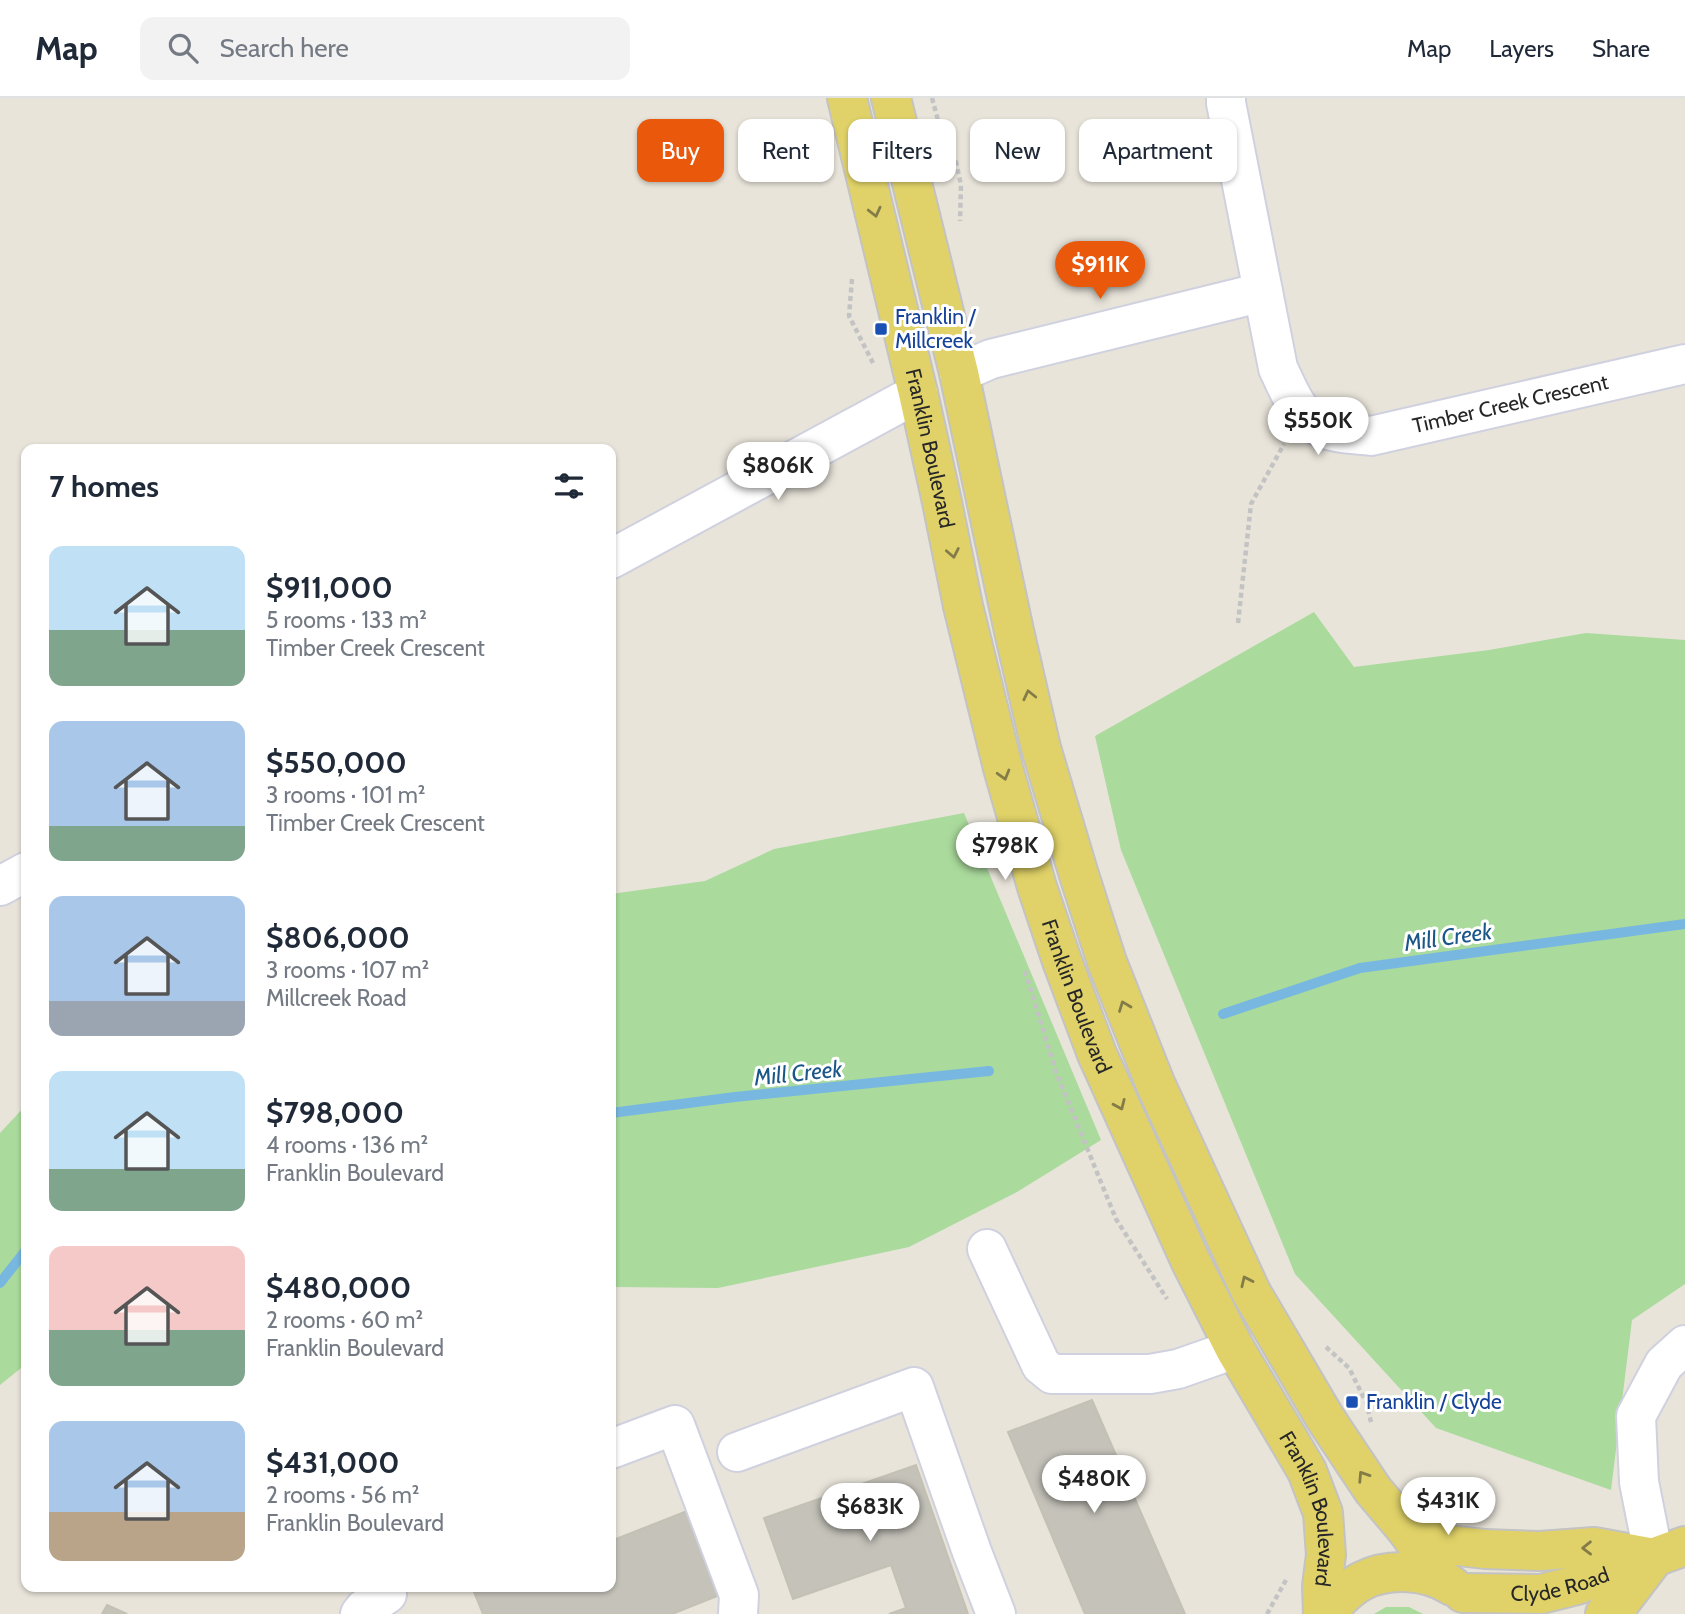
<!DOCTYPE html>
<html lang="en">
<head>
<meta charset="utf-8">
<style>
  body { margin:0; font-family:Cabin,sans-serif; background:#f2f2f3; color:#1f2937; height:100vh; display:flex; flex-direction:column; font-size:26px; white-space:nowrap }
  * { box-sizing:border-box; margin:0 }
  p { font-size:23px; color:#747a83 }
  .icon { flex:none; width:38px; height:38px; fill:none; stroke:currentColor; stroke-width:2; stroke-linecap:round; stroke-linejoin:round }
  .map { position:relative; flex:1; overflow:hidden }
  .drawer { position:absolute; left:21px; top:346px; width:595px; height:1148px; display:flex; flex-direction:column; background:#fff; border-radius:14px; box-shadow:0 2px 5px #0004 }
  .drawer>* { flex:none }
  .hud { position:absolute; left:637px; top:21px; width:665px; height:63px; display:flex; gap:14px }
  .price { position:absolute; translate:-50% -60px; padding:0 16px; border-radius:24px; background:#fff; color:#222; font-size:23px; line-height:46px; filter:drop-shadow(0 2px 4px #0008) }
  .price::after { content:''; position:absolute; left:50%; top:42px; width:21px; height:16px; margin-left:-10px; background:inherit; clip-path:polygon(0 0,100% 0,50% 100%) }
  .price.on { background:#ea580c; color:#fff }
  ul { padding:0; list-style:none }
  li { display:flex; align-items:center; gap:21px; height:175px; padding:0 28px }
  li span { display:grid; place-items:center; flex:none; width:196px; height:140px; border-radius:14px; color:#555 }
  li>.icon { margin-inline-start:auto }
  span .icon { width:84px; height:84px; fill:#fffc; stroke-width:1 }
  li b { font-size:30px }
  h2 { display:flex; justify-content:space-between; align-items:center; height:84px; padding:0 28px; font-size:30px }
  .tag { padding:0 24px; border-radius:14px; background:#fff; box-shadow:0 2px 5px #0004; font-size:24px; line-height:63px }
  .tag.on { background:#ea580c; color:#fff }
  header { display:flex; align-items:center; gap:42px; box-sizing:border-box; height:98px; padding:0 35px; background:#fff; border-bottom:2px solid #e0e1e3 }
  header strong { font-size:33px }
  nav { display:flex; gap:38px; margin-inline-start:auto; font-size:24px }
  .search { width:490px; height:63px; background:#f2f2f3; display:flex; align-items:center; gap:18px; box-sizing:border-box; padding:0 24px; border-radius:14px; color:#747a83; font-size:26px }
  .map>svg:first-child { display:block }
  .green { fill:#aada9c }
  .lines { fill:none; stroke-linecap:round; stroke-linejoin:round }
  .stream { stroke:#78b8e0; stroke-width:10 }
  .building { fill:#c4c2b9; stroke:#c3c0b4; stroke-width:2 }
  .minor-casing { stroke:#d0d1df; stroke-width:42 }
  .major-casing { stroke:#c3c3c3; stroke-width:42 }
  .path { stroke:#c3c3c3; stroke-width:4.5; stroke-dasharray:5 3.5; stroke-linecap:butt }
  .minor { stroke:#fff; stroke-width:38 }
  .major { stroke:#e0d268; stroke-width:38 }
  .oneway { stroke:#847c48 }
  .transit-dot { fill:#1a4fb4; stroke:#fff; stroke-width:2.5 }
  .labels { text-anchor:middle; stroke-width:6; stroke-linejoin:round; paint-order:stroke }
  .transit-label { font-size:21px; fill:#164399; stroke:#fff; text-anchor:start }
  .street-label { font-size:21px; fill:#272727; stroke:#fff }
  .water-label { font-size:23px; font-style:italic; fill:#1b5688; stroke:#fff }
</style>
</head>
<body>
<header>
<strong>Map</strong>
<div class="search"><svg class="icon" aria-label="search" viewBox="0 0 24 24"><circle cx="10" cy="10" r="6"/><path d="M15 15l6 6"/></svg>Search here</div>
<nav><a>Map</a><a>Layers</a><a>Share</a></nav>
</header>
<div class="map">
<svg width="1685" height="1516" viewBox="0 0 1685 1516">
  <rect width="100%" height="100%" fill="#e8e4da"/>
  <!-- green -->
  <path class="green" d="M1314,514l40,55 135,-17 97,-17 99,7v644l-53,36 -21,170 -175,-62 -141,-154 -174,-424 -26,-114z
    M964,715l137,327 -84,52 -108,55 -191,41 -107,-1v-393l94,-13 69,-32z
    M26,1007v259l-26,21v-252z
    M1386,1509h23l14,7h-49z"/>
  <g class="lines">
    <!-- stream -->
    <path class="stream" d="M1223,916l137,-46 325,-44
      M611,1015l124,-16 254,-26
      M0,1185l26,-33"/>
  </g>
  <!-- building -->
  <path class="building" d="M1092,1302l93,214h-100l-77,-182z
    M916,1367l52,149h-79l17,-6 -15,-43 -98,34 -29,-81z
    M692,1411l33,84 -53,21h-189l-11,-27h139v-46z
    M107,1507l20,9h-25z"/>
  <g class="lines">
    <!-- minor casing -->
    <g class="minor-casing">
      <g id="minor">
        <path id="s1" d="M1226,0v5l52,265c9,19 20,48 40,58 16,8 36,8 53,10l314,-72"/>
        <path d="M959,275l32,-14 272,-67"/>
        <path d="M611,461l307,-166"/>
        <path d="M0,788l26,-14"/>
        <path d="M987,1151l54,116 11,9h98l28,-5 57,-20"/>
        <path d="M611,1351l64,-24 64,170 -1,19"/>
        <path d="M737,1354l177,-65 58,165 24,62"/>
        <path d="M1654,1460l-15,-76 -3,-66 28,-52 21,-19"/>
        <path d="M360,1516l4,-5 23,-15"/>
      </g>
    </g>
    <!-- major casing -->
    <g class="major-casing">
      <g id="major">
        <path id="s2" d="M847,0l71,295 24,109 21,104 40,162 34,119 25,74 35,93 94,208 44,87 72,122 16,42 3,42 -4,31 1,28"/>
        <path d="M891,0l68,275 55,258 27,117 38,127 28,87 48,121 96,209 74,126 48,72 33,39 37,51"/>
        <path d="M1406,1431l43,16 36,4 55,2 54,-4 60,11"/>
        <path id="s3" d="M1463,1495l78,1 36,-9 108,-39"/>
        <path d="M1325,1516c11,-13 22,-25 37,-33 27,-14 66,-11 90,5"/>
        <path d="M1605,1516l14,-10 35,-46"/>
      </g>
    </g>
    <!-- path -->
    <path class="path" d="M932,0l13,48 11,16 5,23 -1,36
      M852,181l-3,37 24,47
      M1238,525l13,-119 33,-60
      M1025,873l31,101 60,147 51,80
      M1326,1249l23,21 17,34 5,20
      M1417,1386l16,16
      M1267,1516l19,-34"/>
    <!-- minor -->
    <use href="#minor" class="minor"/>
    <!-- major -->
    <use href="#major" class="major"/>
  </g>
  <!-- one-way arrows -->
  <defs><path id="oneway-chevron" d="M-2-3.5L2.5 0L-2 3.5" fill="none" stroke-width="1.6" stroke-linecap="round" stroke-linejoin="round" transform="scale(1.75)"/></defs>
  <g class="oneway">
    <use href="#oneway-chevron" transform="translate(875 114) rotate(76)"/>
    <use href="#oneway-chevron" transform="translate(953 455) rotate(79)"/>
    <use href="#oneway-chevron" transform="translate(1029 597) rotate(-103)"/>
    <use href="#oneway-chevron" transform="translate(1004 677) rotate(74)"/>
    <use href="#oneway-chevron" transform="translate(1124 908) rotate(-111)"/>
    <use href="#oneway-chevron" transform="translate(1120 1007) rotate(66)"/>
    <use href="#oneway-chevron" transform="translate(1246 1183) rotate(-115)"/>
    <use href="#oneway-chevron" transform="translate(1363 1378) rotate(-123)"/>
    <use href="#oneway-chevron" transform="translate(1587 1450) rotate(179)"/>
  </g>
  <!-- markers -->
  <g class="transit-dot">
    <rect x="874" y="224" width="14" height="14" rx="3.5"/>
    <rect x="1345" y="1297" width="14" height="14" rx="3.5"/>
  </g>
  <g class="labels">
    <!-- transit labels -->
    <g class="transit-label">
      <text x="895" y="226">Franklin /<tspan x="895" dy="24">Millcreek</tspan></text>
      <text x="1366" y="1311">Franklin / Clyde</text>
    </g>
    <!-- street labels -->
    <g class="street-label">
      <text dy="7" stroke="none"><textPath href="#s1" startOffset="544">Timber Creek Crescent</textPath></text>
      <text dy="7" stroke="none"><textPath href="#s2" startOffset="360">Franklin Boulevard</textPath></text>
      <text dy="7" stroke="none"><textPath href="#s2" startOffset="928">Franklin Boulevard</textPath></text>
      <text dy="7" stroke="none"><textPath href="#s2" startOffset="1494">Franklin Boulevard</textPath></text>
      <text dy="7" stroke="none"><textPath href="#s3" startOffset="98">Clyde Road</textPath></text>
    </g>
    <!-- water labels -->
    <g class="water-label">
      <text transform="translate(1448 839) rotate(-8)" y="8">Mill Creek</text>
      <text transform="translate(798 975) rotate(-6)" y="8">Mill Creek</text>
    </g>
  </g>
</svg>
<b class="price on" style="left:1100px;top:203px">$911K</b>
<b class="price" style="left:1318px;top:359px">$550K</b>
<b class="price" style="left:778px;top:404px">$806K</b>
<b class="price" style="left:1005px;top:784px">$798K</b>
<b class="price" style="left:1094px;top:1417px">$480K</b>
<b class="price" style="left:1448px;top:1439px">$431K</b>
<b class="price" style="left:870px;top:1445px">$683K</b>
<div class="hud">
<a class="tag on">Buy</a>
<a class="tag">Rent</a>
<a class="tag">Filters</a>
<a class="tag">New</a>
<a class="tag">Apartment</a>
</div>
<section class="drawer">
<h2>7 homes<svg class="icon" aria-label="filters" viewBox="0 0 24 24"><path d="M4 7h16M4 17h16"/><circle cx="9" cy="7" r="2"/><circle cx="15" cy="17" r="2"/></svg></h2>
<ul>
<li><span style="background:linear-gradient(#bfe0f5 60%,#7fa58c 0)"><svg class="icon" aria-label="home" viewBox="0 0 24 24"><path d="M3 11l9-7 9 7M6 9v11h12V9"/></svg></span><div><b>$911,000</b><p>5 rooms · 133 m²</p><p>Timber Creek Crescent</p></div></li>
<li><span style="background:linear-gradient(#a9c7e8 75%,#7fa58c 0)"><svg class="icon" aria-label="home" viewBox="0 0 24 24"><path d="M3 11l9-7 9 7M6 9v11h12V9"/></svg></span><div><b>$550,000</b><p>3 rooms · 101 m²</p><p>Timber Creek Crescent</p></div></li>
<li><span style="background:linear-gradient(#a9c7e8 75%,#9aa5b1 0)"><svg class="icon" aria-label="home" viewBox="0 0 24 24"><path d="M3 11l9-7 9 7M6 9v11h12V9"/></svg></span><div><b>$806,000</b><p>3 rooms · 107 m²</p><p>Millcreek Road</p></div></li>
<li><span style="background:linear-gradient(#bfe0f5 70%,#7fa58c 0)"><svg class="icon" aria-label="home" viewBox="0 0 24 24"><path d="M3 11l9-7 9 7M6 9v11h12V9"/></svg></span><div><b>$798,000</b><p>4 rooms · 136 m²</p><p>Franklin Boulevard</p></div></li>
<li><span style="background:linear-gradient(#f6c9c9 60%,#7fa58c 0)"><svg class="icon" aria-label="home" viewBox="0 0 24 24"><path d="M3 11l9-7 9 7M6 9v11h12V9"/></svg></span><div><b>$480,000</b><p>2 rooms · 60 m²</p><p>Franklin Boulevard</p></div></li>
<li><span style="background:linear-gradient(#a9c7e8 65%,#b9a48a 0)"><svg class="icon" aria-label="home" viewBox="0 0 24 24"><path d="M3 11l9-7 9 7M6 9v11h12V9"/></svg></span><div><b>$431,000</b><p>2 rooms · 56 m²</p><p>Franklin Boulevard</p></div></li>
</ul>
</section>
</div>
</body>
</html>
